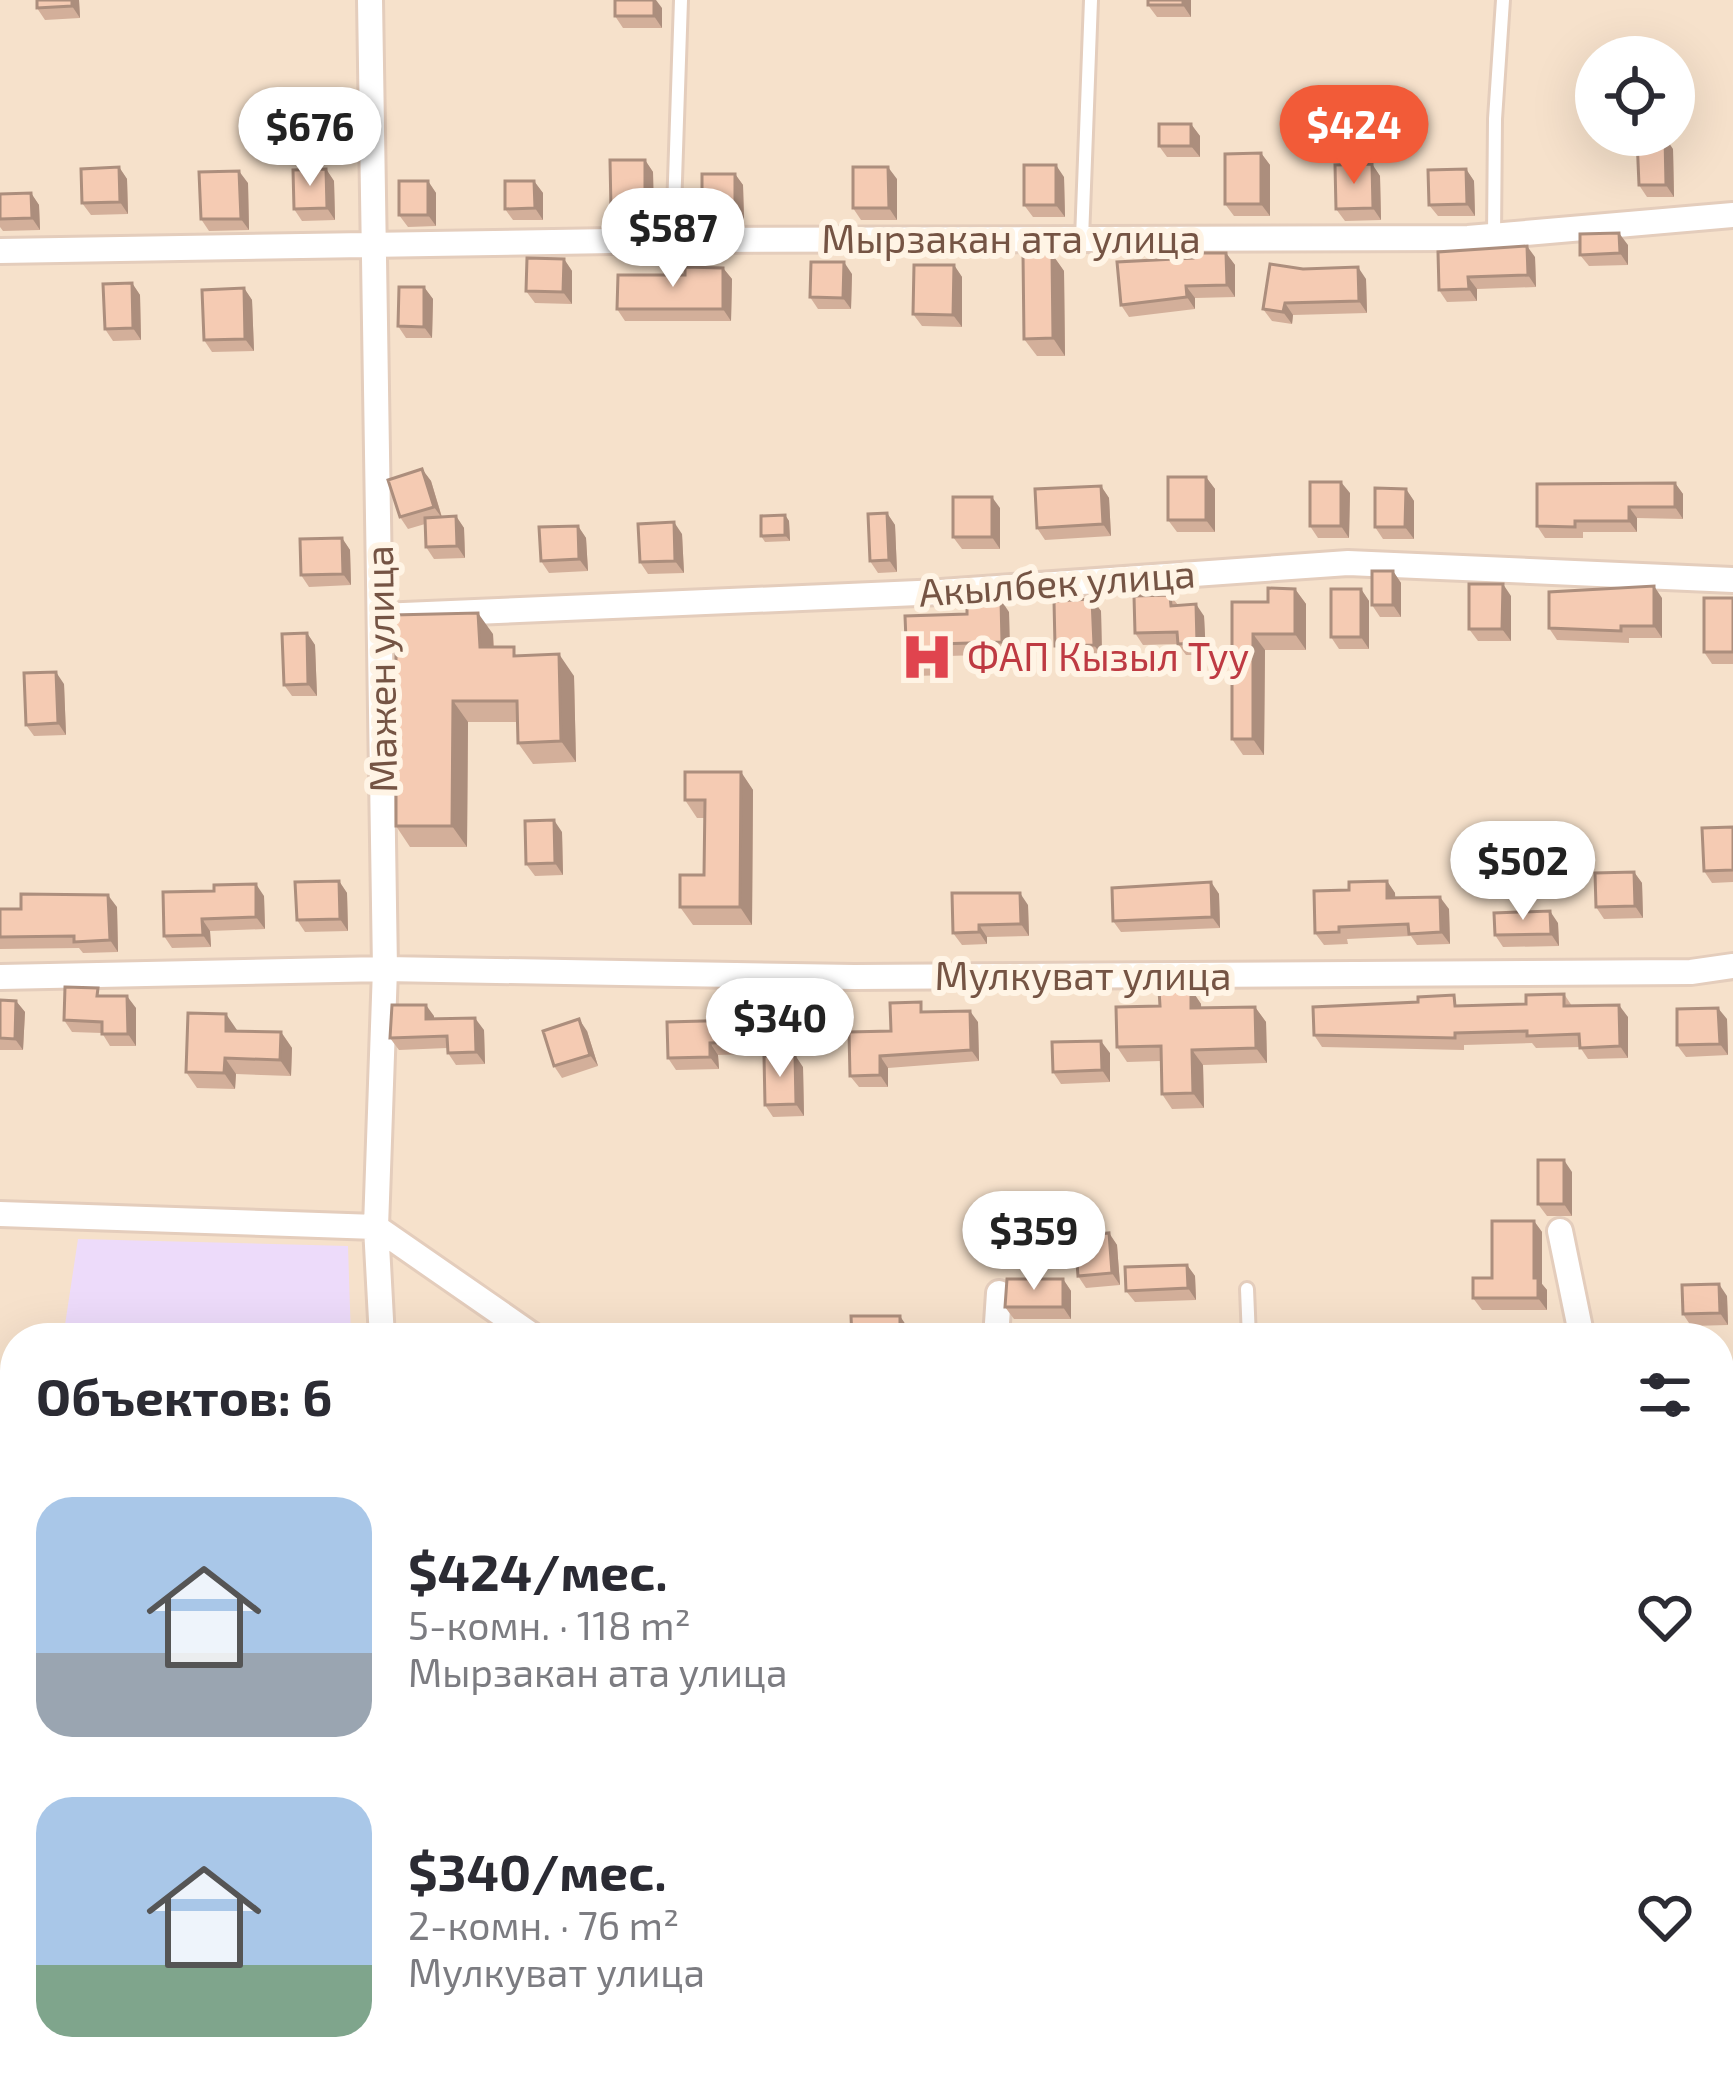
<!DOCTYPE html>
<html lang="ru">
<head>
<meta charset="utf-8">
<style>
  body { margin:0; font-family:"Exo 2",sans-serif; background:#f7f7f7; color:#2b2b33; height:100vh; display:flex; flex-direction:column; font-size:45px; white-space:nowrap }
  * { box-sizing:border-box; margin:0 }
  p { font-size:39px; color:#7c7c81 }
  .icon { flex:none; width:66px; height:66px; fill:none; stroke:currentColor; stroke-width:2; stroke-linecap:round; stroke-linejoin:round }
  .map { position:relative; flex:1; overflow:hidden }
  .panel { position:absolute; left:0px; top:1323px; width:1734px; height:768px; display:flex; flex-direction:column; background:#fff; border-radius:48px 48px 0 0; box-shadow:0 12px 48px #0002 }
  .panel>* { flex:none }
  .controls { position:absolute; left:1575px; top:36px; display:grid; gap:24px }
  .controls a { display:grid; place-items:center; width:120px; height:120px; border-radius:50%; background:#fff; box-shadow:0 12px 48px #0002; font-size:60px }
  .price { position:absolute; translate:-50% -102px; padding:0 27px; border-radius:42px; background:#fff; color:#222; font-size:39px; line-height:78px; filter:drop-shadow(0 3px 6px #0008) }
  .price::after { content:''; position:absolute; left:50%; top:72px; width:36px; height:27px; margin-left:-18px; background:inherit; clip-path:polygon(0 0,100% 0,50% 100%) }
  .price.active { background:#f25b38; color:#fff }
  ul { padding:0; list-style:none }
  li { display:flex; align-items:center; gap:36px; height:300px; padding:0 36px }
  li span { display:grid; place-items:center; flex:none; width:336px; height:240px; border-radius:36px; color:#555 }
  li>.icon { margin-inline-start:auto }
  span .icon { width:144px; height:144px; fill:#fffc; stroke-width:1 }
  li b { font-size:51px }
  h2 { display:flex; justify-content:space-between; align-items:center; height:144px; padding:0 36px; font-size:51px }
  .map>svg:first-child { display:block }
  .residential { fill:#f6e1cb; fill-rule:evenodd }
  .education { fill:#eddbfa }
  .pitch { fill:#d1ecbb }
  .lines { fill:none; stroke-linecap:round; stroke-linejoin:round }
  .service-casing { stroke:#e4cdbc; stroke-width:18 }
  .minor-casing { stroke:#e4cdbc; stroke-width:30 }
  .service { stroke:#fff; stroke-width:12 }
  .minor { stroke:#fff; stroke-width:24 }
  .wall { fill:#d3af9a }
  .shaded-wall { fill:#ac8e7d }
  .building { fill:#f5cbb3; stroke:#ac8e7d; stroke-width:3 }
  .labels { text-anchor:middle; stroke-width:12; stroke-linejoin:round; paint-order:stroke }
  .street-label { font-size:39px; fill:#755444; stroke:#fff4e5 }
  .health-label { font-size:39px; fill:#be3a42; stroke:#fff4e5; text-anchor:start }
</style>
</head>
<body>
<div class="map">
<svg width="1733" height="2091" viewBox="0 0 1733 2091">
  <rect width="100%" height="100%" fill="#fef0dd"/>
  <!-- residential -->
  <path class="residential" d="M0,0h1733v2091h-1733zM1596,57h78v78h-78zM15,1338h1704v738h-1704z"/>
  <!-- education -->
  <path class="education" d="M78,1239l270,7 3,92h-288z
    M15,1659v241l-15,1v-142z"/>
  <!-- pitch -->
  <path class="pitch" d="M15,1767v88c-15,-21 -15,-69 0,-88z"/>
  <g class="lines">
    <!-- service casing -->
    <g class="service-casing">
      <path id="service" d="M1494,236l1,-117 8,-119
        M1082,239l9,-239
        M673,240l8,-240
        M1247,1289l2,49"/>
    </g>
    <!-- minor casing -->
    <g class="minor-casing">
      <path id="minor" d="M370,0l15,969 -9,258 6,111
        M0,251l673,-11 795,-2 265,-23
        M380,616l561,-24 407,-29 385,17
        M0,977l385,-8 469,8 837,-5 42,-6
        M0,1214l376,13 160,111
        M1560,1231l22,107
        M996,1338l3,-45
        M1719,1702h14
        M1719,2019h14
        M401,2076v15
        M948,2091l1,-15"/>
    </g>
    <!-- service -->
    <use href="#service" class="service"/>
    <!-- minor -->
    <use href="#minor" class="minor"/>
  </g>
  <!-- wall -->
  <path class="wall" d="M37,0h42l1,18 -35,2 -8,-12z
    M1148,0h43v17h-34l-9,-12z
    M662,8v20h-39l-8,-12z
    M1191,124l9,12v21h-33l-8,-11z
    M1673,149l1,48h-27l-8,-12z
    M1261,153l9,12v51h-36l-9,-12z
    M645,160l8,12 1,49h-35l-8,-12z
    M1372,164l8,12 1,44 -36,1 -9,-12z
    M119,167l8,12 1,35 -37,1 -9,-12z
    M326,169l8,12 1,39 -33,1 -8,-12z
    M1466,169l8,12 1,35h-37l-9,-11z
    M735,174l8,11 1,35h-33l-9,-12z
    M1064,177l1,40h-32l-9,-12z
    M897,179v41h-36l-8,-12z
    M428,181l8,12v33l-28,1 -9,-12z
    M534,181l9,12v27h-30l-8,-11z
    M248,183l1,47 -40,1 -8,-12z
    M31,193l8,12 1,25 -37,1 -3,-4v-33z
    M1628,245v20l-39,1 -9,-11z
    M1438,252l97,5 1,30 -59,2v12l-30,1 -8,-12z
    M1226,253l9,12v32l-40,1v11l-66,8 -8,-12z
    M1052,254l12,17 1,85h-28l-13,-17z
    M564,259l8,12v33l-37,-1 -9,-12z
    M954,265l8,12v50l-40,-1 -9,-12z
    M723,268l9,11 -1,42h-106l-8,-12 68,-34z
    M1303,269l63,10 1,34 -74,2 -1,9 -20,-3 -9,-12z
    M852,274l-1,35h-33l-8,-12z
    M132,283l8,12 1,45 -28,1 -8,-12z
    M424,287l9,12 -1,39h-26l-8,-12z
    M244,288l8,12 2,51 -42,1 -8,-12z
    M422,469l9,12 11,36 14,-1 8,12 1,30 -31,1 -8,-12 -1,-23 -17,5 -8,-12z
    M1206,477l9,12v43h-38l-9,-12z
    M1675,483l8,11v25l-46,-1v14h-54v6h-38l-8,-12z
    M1101,486l8,12 2,38 -66,4 -8,-12z
    M1406,489l8,12v38h-31l-8,-12z
    M1350,493l-1,45h-31l-8,-12z
    M1000,508v41h-38l-9,-12z
    M887,513l8,12 2,47 -19,1 -8,-12z
    M785,515l4,6 1,20 -25,1 -4,-6z
    M578,526l8,12 2,33 -39,2 -8,-12z
    M682,534l2,39 -36,1 -8,-12z
    M342,538l8,12 1,35 -42,2 -8,-12z
    M1393,571l8,12v34h-21l-8,-12z
    M1295,589l11,15v46h-41l-1,105h-21l-11,-16v-137h36z
    M1361,589l8,12v48h-30l-8,-12z
    M1170,595l8,10 26,11 2,39h-20l-8,-11 -35,1 -8,-12z
    M1511,596v45h-33l-9,-12z
    M1662,598v40h-33v5l-72,-3 -8,-12z
    M1733,598v66h-21l-8,-12z
    M1092,599l9,12 1,45 -39,2 -8,-12z
    M1009,612l1,42 -62,2v19l-33,1 -8,-12 -2,-48z
    M307,633l8,12 2,51h-25l-8,-11z
    M493,634l1,13 80,29 2,86 -43,2 -15,-21 -1,-21h-49l-1,125h-57l-14,-21v-189z
    M64,684l2,51 -32,1 -8,-11z
    M741,772l12,18 -1,135h-59l-13,-18 24,-32 1,-57h-8l-12,-18z
    M1733,827v55l-21,1 -8,-12z
    M562,832l1,43 -28,1 -9,-12z
    M1634,872l8,11 1,35 -39,1 -8,-12z
    M339,881l8,12 1,38 -43,1 -8,-12z
    M1387,881l8,12v5l54,11 1,35 -33,1 -6,-9 -64,3 1,5 -24,1 -9,-12 34,-43z
    M1211,882l8,12 1,34 -99,4 -8,-11z
    M163,892l101,4 1,33 -55,2 1,16 -39,1 -8,-12z
    M1028,905l1,31 -42,1v7l-25,1 -9,-12z
    M117,907l1,45 -35,1 -4,-5 -79,1v-40z
    M1558,923l1,23 -56,1 -8,-12z
    M1191,989l10,15v4l54,-1 11,15 1,41 -64,2 1,43 -32,1 -10,-15 -1,-33 -34,1 -10,-15 43,-41z
    M1564,994l8,12 56,11v41l-40,1 -8,-12 -44,1 -4,-5 -68,2v5l-142,-3 -8,-12 148,-29 64,-2z
    M103,996l33,12v38h-26l-8,-13 -30,-1 -8,-12z
    M0,1000l16,1 9,11 -2,38h-23z
    M928,1012l50,10 1,39 -91,7v19h-29l-9,-11 41,-45z
    M773,1013l8,12 1,28 -64,2 1,14 -43,1 -8,-12 73,-38z
    M434,1016v3l50,11 1,34 -29,1 -8,-12 -1,-5 -48,2 -9,-12z
    M1727,1019l1,36 -42,2 -9,-12z
    M237,1030l44,2 11,16 -1,28 -55,-2 -1,15 -38,-1 -11,-16z
    M587,1031l11,35 -36,12 -8,-12z
    M1110,1053v29l-49,2 -8,-12z
    M803,1067l1,49 -31,1 -8,-12z
    M1572,1172v44h-25l-9,-12z
    M1534,1221l8,11v52l5,6v20h-65l-9,-12 19,-20z
    M1109,1233l8,12 3,40 -34,3 -8,-12z
    M1187,1265l8,11 1,24 -61,2 -9,-11z
    M1063,1279l8,12v28h-57l-9,-12z
    M1727,1296l1,29 -37,1 -8,-12z
    M1719,1636h7l7,11v37h-14z
    M1719,1947l14,1v42l-14,-1z
    M666,2076h79l-38,2z
    M877,2076h43l-1,14 -34,-1z
    M986,2076h80l-1,15h-36v-3l-36,-3z
    M1129,2076h53l-1,9 7,6h-53l-6,-8z
    M1215,2076h293l-1,11 -22,-1v5h-235l1,-5 -30,-2z"/>
  <!-- shaded-wall -->
  <path class="shaded-wall" d="M72,0h7l1,18 -8,-12z
    M654,0h2l6,8v20l-8,-12z
    M1183,0h8v17l-8,-12z
    M1191,124l9,12v21l-9,-11z
    M1665,137l8,12 1,48 -8,-12z
    M1261,153l9,12v51l-9,-12z
    M645,160l8,12 1,49 -9,-12z
    M1372,164l8,12 1,44 -8,-12z
    M1056,165l8,12 1,40 -9,-12z
    M119,167l8,12 1,35 -8,-12z
    M888,167l9,12v41l-8,-12z
    M326,169l8,12 1,39 -8,-12z
    M1466,169l8,12 1,35 -8,-12z
    M239,171l9,12 1,47 -8,-11z
    M735,174l8,11 1,35 -9,-12z
    M428,181l8,12v33l-8,-11z
    M534,181l9,12v27l-8,-12z
    M31,193l8,12 1,25 -8,-12z
    M1619,233l9,12v20l-8,-12z
    M1527,246l8,11 1,30 -8,-12z
    M1226,253l9,12v32l-8,-12z
    M1052,254l12,17 1,85 -12,-18z
    M564,259l8,12v33l-9,-12z
    M844,262l8,12 -1,35 -8,-11z
    M954,265l8,12v50l-9,-12z
    M1358,267l8,12 1,34 -8,-12z
    M723,268l9,11 -1,42 -8,-12z
    M1468,277l9,12v12l-8,-12z
    M132,283l8,12 1,45 -8,-12z
    M1186,286l9,12v11l-8,-12z
    M424,287l9,12 -1,39 -8,-11z
    M244,288l8,12 2,51 -9,-12z
    M1285,303l8,12 -1,9 -9,-12z
    M422,469l9,12 11,37 -8,-11z
    M1206,477l9,12v43l-9,-12z
    M1341,482l9,11 -1,45 -8,-12z
    M1675,483l8,11v25l-8,-12z
    M1101,486l8,12 2,38 -8,-12z
    M1406,489l8,12v38l-9,-12z
    M992,497l8,11v41l-8,-12z
    M1629,507l8,11v14l-8,-11z
    M887,513l8,12 2,47 -8,-12z
    M785,515l4,6 1,20 -5,-6z
    M456,516l8,12 1,30 -8,-12z
    M674,522l8,12 2,39 -9,-12z
    M578,526l8,12 2,33 -9,-12z
    M342,538l8,12 1,35 -8,-11z
    M1393,571l8,12v34l-8,-12z
    M1503,584l8,12v45l-9,-12z
    M1654,586l8,12v40l-8,-12z
    M1295,589l11,15v46l-11,-16z
    M1361,589l8,12v48l-8,-12z
    M1092,599l9,12 1,45 -8,-11z
    M1001,600l8,12 1,42 -8,-12z
    M1196,604l8,12 2,39 -9,-12z
    M478,613l15,21 1,34 -14,-21z
    M307,633l8,12 2,51 -9,-12z
    M1253,634l12,16 -1,105 -11,-16z
    M939,644l9,12v19l-8,-12z
    M559,654l15,22 2,86 -15,-21z
    M56,672l8,12 2,51 -8,-12z
    M453,701l15,21 -1,125 -15,-21z
    M741,772l12,18 -1,135 -12,-18z
    M554,820l8,12 1,43 -8,-12z
    M1634,872l8,11 1,35 -8,-12z
    M339,881l8,12 1,38 -8,-12z
    M1387,881l8,12 1,17 -9,-12z
    M1211,882l8,12 1,34 -8,-11z
    M256,884l8,12 1,33 -9,-12z
    M1020,893l8,12 1,31 -8,-12z
    M108,895l9,12 1,45 -8,-12z
    M1440,897l9,12 1,35 -9,-12z
    M1550,911l8,12 1,23 -8,-12z
    M202,919l8,12 1,16 -8,-12z
    M979,925l8,12v7l-8,-12z
    M1191,989l10,15 1,19 -11,-15z
    M127,996l9,12v38l-8,-12z
    M16,1001l9,11 -2,38 -8,-11z
    M426,1005l8,11v15l-8,-12z
    M1619,1005l9,12v41l-8,-12z
    M1255,1007l11,15 1,41 -11,-15z
    M1718,1008l9,11 1,36 -8,-11z
    M970,1011l8,11 1,39 -8,-11z
    M773,1013l8,12 1,28 -8,-12z
    M226,1014l11,16v17l-11,-16z
    M475,1018l9,12 1,34 -9,-12z
    M579,1019l8,12 11,35 -8,-11z
    M281,1032l11,16 -1,28 -11,-16z
    M1101,1041l9,12v29l-8,-12z
    M710,1043l8,12 1,14 -9,-12z
    M1192,1050l11,15 1,43 -11,-15z
    M795,1055l8,12 1,49 -8,-12z
    M880,1056l8,12v19l-8,-12z
    M225,1058l11,16 -1,15 -11,-16z
    M1564,1160l8,12v44l-8,-12z
    M1534,1221l8,11v52l5,6v20l-9,-12 -4,-20z
    M1109,1233l8,12 3,40 -8,-12z
    M1187,1265l8,11 1,24 -8,-12z
    M1063,1279l8,12v28l-8,-12z
    M1719,1284l8,12 1,29 -8,-12z
    M900,1316l8,12v10h-8z
    M1726,1636l7,11v34l-6,-9z
    M451,2076h12v15h-12z
    M597,2076h9v15h-9z
    M734,2076h11l-1,15h-11z
    M829,2076h8v15h-8z
    M911,2076h9l-1,14 -8,-12z
    M1057,2076h9l-1,15h-8z
    M1173,2076h9l-1,15 -9,-6z
    M1476,2076h2l7,10v5h-9z
    M1499,2076h9l-1,11z
    M1680,2076h9l-1,15h-9z"/>
  <!-- building -->
  <path class="building" d="M37,0h35v6l-35,2z
    M615,0h39v16h-39z
    M1148,0h35v5h-35z
    M1159,124h32v22h-32z
    M1665,137l1,48h-27l-2,-47z
    M1261,153v51h-36v-50z
    M610,160h35v49h-34z
    M1372,164l1,44 -37,1 -1,-44z
    M1024,165h32v40h-32z
    M119,167l1,35 -38,1 -1,-34z
    M853,167h35l1,41h-36z
    M326,169l1,39 -33,1 -1,-39z
    M1466,169l1,35 -38,1 -1,-35z
    M239,171l2,48h-40l-2,-47z
    M702,174h33v34h-33z
    M399,181h29v34h-29z
    M505,181h29l1,27 -30,1z
    M31,193l1,25 -32,1v-25z
    M1619,233l1,20 -40,2v-21z
    M1527,246l1,29 -60,2 1,12 -30,1 -1,-38z
    M1193,253h33l1,32 -41,1 1,11 -66,8 -4,-43 76,-4z
    M1023,254h29l1,84 -29,1z
    M527,258l37,1 -1,33 -37,-1z
    M811,262h33l-1,36 -33,-1z
    M1270,264l33,5 55,-2 1,34 -74,2 -2,9 -20,-3z
    M914,265h40l-1,50 -40,-1z
    M685,267l38,1v41h-106l1,-34h67z
    M132,283l1,45 -28,1 -2,-45z
    M399,287h25v40l-26,-1z
    M244,288l1,51 -41,1 -2,-50z
    M422,469l12,38 -34,10 -12,-37z
    M1168,477h38v43h-38z
    M1310,482h31v44h-31z
    M1675,483v24h-46v14h-54v6l-38,-1v-42z
    M1101,486l2,38 -66,4 -2,-39z
    M1375,488l31,1 -1,38h-30z
    M953,497h39v40h-39z
    M887,513l2,47 -19,1 -2,-47z
    M785,515v20l-24,1v-20z
    M456,516l1,30 -31,1 -1,-29z
    M674,522l1,39 -35,1 -2,-38z
    M578,526l1,33 -38,2 -2,-34z
    M342,538l1,36 -42,1 -1,-36z
    M1372,571h21v34h-21z
    M1469,584h34l-1,45h-33z
    M1654,586v40h-33v5l-72,-3v-36z
    M1268,588l27,1v45h-42v105h-21v-137h36z
    M1331,589h30v48h-30z
    M1170,595l1,11 25,-2 1,39 -19,1 -1,-12 -42,1 -1,-37z
    M1704,598h29v54h-29z
    M1092,599l2,46 -39,1 -1,-45z
    M1001,600l1,42 -63,2 1,19 -33,1 -2,-48 62,-2v-13z
    M478,613l2,34h34v9l45,-2 2,87 -43,2 -1,-42h-64l-1,125h-56v-189l-3,-22z
    M307,633l1,51 -24,1 -2,-51z
    M56,672l2,51 -32,2 -2,-52z
    M685,772h56l-1,135h-60v-32h24l1,-75h-20z
    M554,820l1,43 -29,1 -1,-43z
    M1733,827v43l-29,1 -2,-43z
    M1634,872l1,34 -39,1 -1,-34z
    M339,881l1,38 -43,1 -2,-38z
    M1387,881v17l53,-1 1,35 -32,2 -1,-10 -69,3v5l-24,1 -1,-42 35,-1v-8z
    M1211,882l1,35 -99,4 -1,-33z
    M256,884v33l-54,2 1,16 -39,1 -1,-44 51,-1v-6z
    M952,893h68l1,31 -42,1v7l-26,1z
    M21,894l87,1 2,45 -36,2v-6l-74,1v-28h21z
    M1550,911l1,23 -56,1 -1,-22z
    M65,987l33,1 -1,8h30l1,38h-26v-12l-38,-2z
    M1191,989v19l64,-1 1,41 -64,2 1,43 -31,1 -1,-48 -44,1 -1,-40 44,-1 -1,-16z
    M1564,994v12l55,-1 1,41 -40,2 -1,-14 -52,2v-5l-72,2v5l-141,-3 -1,-28 105,-5v-5l36,-2 1,11 71,-2v-9z
    M0,1000l16,1 -1,38 -15,-1z
    M921,1002v10l49,-1 1,39 -91,6v19l-30,1 -1,-44 42,-1 -1,-28z
    M392,1005h34v14l49,-1 1,34 -28,1 -1,-17 -57,2z
    M1718,1008l2,36 -43,1v-36z
    M188,1013l38,1v17l55,1 -1,28 -55,-2 -1,15 -38,-1z
    M741,1013h32l1,28 -64,2v14l-42,1 -1,-36 74,-2z
    M579,1019l11,36 -36,11 -11,-35z
    M1101,1041l1,29 -49,2 -1,-30z
    M795,1055l1,49 -31,1 -1,-49z
    M1538,1160h26v44h-26z
    M1492,1221h42v57h4v20h-65v-20h19z
    M1109,1233l3,40 -34,3 -3,-40z
    M1187,1265l1,23 -62,3 -1,-24z
    M1007,1279h56v28h-58z
    M1719,1284l1,29 -37,1 -1,-29z
    M851,1316h49v22h-48z
    M1719,1636h7l1,36h-8z
    M1719,1947l14,1v30h-14z
    M426,2076h25v15h-25z
    M575,2076h22v15h-22z
    M708,2076h26l-1,15h-27z
    M796,2076h33v15h-34z
    M877,2076h34v2z
    M1024,2076h33v15h-28v-15z
    M1129,2076h44l-1,9 12,1v5h-39l1,-7 -17,-1z
    M1252,2076h224v15h-62v-4l-73,-6 -1,10h-85l-5,-1z
    M1592,2076h88l-1,15h-88z
    M1534,2086h20v5h-20z"/>
  <!-- icons -->
  <defs>
    <g id="hospital-bare" transform="scale(4.14)"><path d="M-5-5h3v3.5h4V-5h3V5h-3V1.5h-4V5h-3Z" fill="#e0444e" stroke="#fff4e5" stroke-width="2.5" paint-order="stroke"/></g>
  </defs>
  <g fill-rule="evenodd">
    <use href="#hospital-bare" x="927" y="657"/>
  </g>
  <g class="labels">
    <!-- street labels -->
    <g class="street-label">
      <text x="1011" y="253">Мырзакан ата улица</text>
      <text transform="translate(1057 583) rotate(-4)" y="14">Акылбек улица</text>
      <text transform="translate(381 669) rotate(-91)" y="14">Мажен улица</text>
      <text x="1083" y="990">Мулкуват улица</text>
    </g>
    <!-- health labels -->
    <g class="health-label">
      <text x="967" y="671">ФАП Кызыл Туу</text>
    </g>
  </g>
</svg>
<div class="controls">
<a><svg class="icon" aria-label="locate" viewBox="0 0 24 24"><circle cx="12" cy="12" r="6"/><path d="M12 2v4M12 18v4M2 12h4M18 12h4"/></svg></a>
</div>
<b class="price active" style="left:1354px;top:187px">$424</b>
<b class="price" style="left:310px;top:189px">$676</b>
<b class="price" style="left:673px;top:290px">$587</b>
<b class="price" style="left:1523px;top:923px">$502</b>
<b class="price" style="left:780px;top:1080px">$340</b>
<b class="price" style="left:1034px;top:1293px">$359</b>
<section class="panel">
<h2>Объектов: 6<svg class="icon" aria-label="filters" viewBox="0 0 24 24"><path d="M4 7h16M4 17h16"/><circle cx="9" cy="7" r="2"/><circle cx="15" cy="17" r="2"/></svg></h2>
<ul>
<li><span style="background:linear-gradient(#a9c7e8 65%,#9aa5b1 0)"><svg class="icon" aria-label="home" viewBox="0 0 24 24"><path d="M3 11l9-7 9 7M6 9v11h12V9"/></svg></span><div><b>$424/мес.</b><p>5-комн. · 118 m²</p><p>Мырзакан ата улица</p></div><svg class="icon" aria-label="heart" viewBox="0 0 24 24"><path d="M12 20l-8-8c-3-5 5-10 8-4 3-6 11-1 8 4z"/></svg></li>
<li><span style="background:linear-gradient(#a9c7e8 70%,#7fa58c 0)"><svg class="icon" aria-label="home" viewBox="0 0 24 24"><path d="M3 11l9-7 9 7M6 9v11h12V9"/></svg></span><div><b>$340/мес.</b><p>2-комн. · 76 m²</p><p>Мулкуват улица</p></div><svg class="icon" aria-label="heart" viewBox="0 0 24 24"><path d="M12 20l-8-8c-3-5 5-10 8-4 3-6 11-1 8 4z"/></svg></li>
</ul>
</section>
</div>
</body>
</html>
